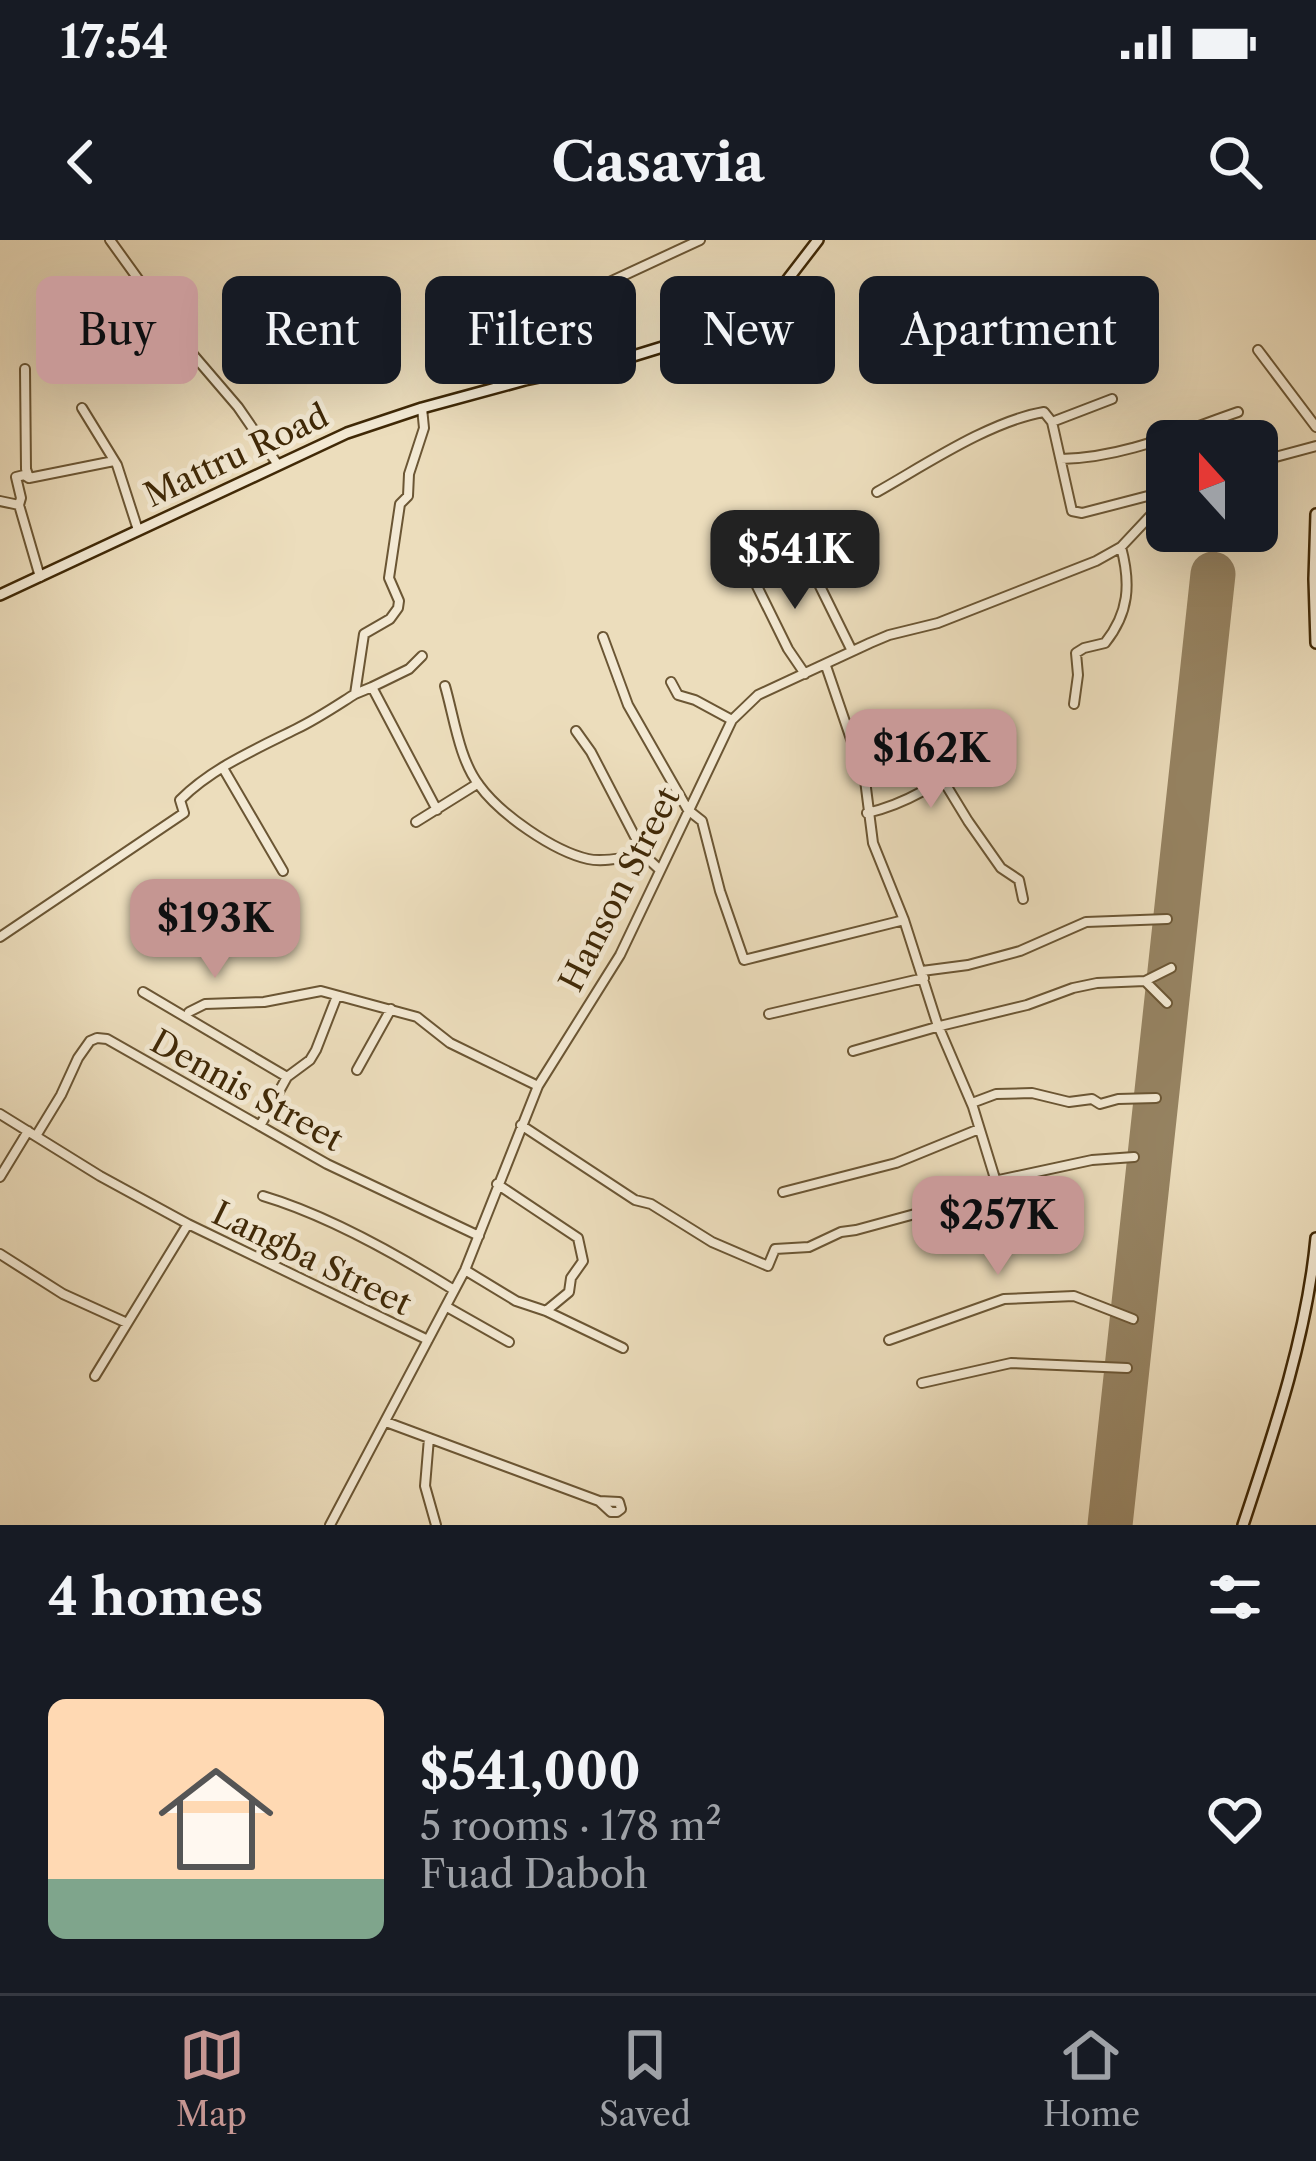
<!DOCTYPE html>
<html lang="en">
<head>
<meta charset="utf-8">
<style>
  body { margin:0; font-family:"Libre Caslon Text",serif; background:#20242c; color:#f1f3f6; height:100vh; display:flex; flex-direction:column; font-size:45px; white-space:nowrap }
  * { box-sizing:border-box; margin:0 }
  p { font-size:39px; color:#9ea1a6 }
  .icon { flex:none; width:66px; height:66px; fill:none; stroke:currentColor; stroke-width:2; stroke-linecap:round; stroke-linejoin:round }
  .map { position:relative; height:1285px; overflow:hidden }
  .sheet { display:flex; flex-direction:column; background:#171b24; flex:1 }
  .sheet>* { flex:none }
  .guide { position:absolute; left:36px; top:36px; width:1245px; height:108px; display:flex; gap:24px }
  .needle { width:78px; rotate:339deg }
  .tools { position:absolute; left:1146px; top:180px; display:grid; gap:24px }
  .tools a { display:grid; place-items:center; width:132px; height:132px; border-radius:18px; background:#171b24; box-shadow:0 12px 48px #0002; font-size:60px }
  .price { position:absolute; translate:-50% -102px; padding:0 27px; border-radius:24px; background:#c59692; color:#111; font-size:39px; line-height:78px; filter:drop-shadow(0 3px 6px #0008) }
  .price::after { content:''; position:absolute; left:50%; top:72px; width:36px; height:27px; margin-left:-18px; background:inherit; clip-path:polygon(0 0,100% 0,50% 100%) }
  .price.selected { background:#222; color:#fff }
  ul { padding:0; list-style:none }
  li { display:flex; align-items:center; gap:36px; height:300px; padding:0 48px }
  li+li { border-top:3px solid #363941 }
  li span { display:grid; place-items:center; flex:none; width:336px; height:240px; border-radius:18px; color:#555 }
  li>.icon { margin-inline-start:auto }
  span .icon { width:144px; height:144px; fill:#fffc; stroke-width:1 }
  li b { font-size:51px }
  h2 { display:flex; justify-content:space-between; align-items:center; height:144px; padding:0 48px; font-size:51px }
  .chip { padding:0 42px; border-radius:18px; background:#171b24; box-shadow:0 12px 48px #0002; font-size:42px; line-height:108px }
  .chip.selected { background:#c59692; color:#111 }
  .status { display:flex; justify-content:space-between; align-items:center; height:84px; padding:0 60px; background:#171b24; direction:ltr }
  .status svg { height:33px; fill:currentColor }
  header { display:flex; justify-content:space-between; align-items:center; height:156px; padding:0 48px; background:#171b24; font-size:54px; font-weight:700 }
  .menu { display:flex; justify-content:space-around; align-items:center; height:168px; border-top:3px solid #363941; background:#171b24; font-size:33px; color:#9ea1a6 }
  .menu a { display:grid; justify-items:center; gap:6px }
  .menu .selected { color:#c59692 }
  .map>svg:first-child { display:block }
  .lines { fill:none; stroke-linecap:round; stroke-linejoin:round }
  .runway { stroke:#968362; stroke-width:45 }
  .street-casing { stroke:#6b5634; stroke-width:12 }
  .secondary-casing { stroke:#402907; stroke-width:14 }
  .street { stroke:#f3e9d3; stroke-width:8 }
  .secondary { stroke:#f3e9d3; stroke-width:9 }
  .labels { text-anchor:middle; stroke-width:10; stroke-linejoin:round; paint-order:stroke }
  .street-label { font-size:33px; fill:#402907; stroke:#f3e9d3 }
</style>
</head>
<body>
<div class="status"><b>17:54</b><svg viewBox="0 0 49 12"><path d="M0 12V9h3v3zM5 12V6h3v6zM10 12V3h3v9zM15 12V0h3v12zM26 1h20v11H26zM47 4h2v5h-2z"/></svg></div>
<header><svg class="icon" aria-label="back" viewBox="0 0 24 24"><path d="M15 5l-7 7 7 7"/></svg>Casavia<svg class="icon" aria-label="search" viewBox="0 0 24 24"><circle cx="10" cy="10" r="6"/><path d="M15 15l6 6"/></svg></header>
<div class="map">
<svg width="1316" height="1285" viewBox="0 0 1316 1285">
  <rect width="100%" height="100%" fill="#ecddbc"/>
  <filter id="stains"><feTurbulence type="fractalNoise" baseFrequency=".00167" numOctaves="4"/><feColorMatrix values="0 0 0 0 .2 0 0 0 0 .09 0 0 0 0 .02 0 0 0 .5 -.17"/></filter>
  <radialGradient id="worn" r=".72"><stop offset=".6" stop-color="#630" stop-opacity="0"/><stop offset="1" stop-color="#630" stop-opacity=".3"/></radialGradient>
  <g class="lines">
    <!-- runway -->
    <path class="runway" d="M1110,1285l103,-951"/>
    <!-- street casing -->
    <g class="street-casing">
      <path id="street" d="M110,0l80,111 48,56 40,58
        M573,59l18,34 -15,17 7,18
        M527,73l46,-14 127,-59
        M1258,110l58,77
        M1112,159l-60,23 20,89 10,2 85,-22
        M82,168l35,57 21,65
        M422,168l2,20 -15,46 -1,22 -8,8 -11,74 10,23 -1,7 -8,11 -26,15 -9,60 17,-7 65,123
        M1061,219c62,-1 119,-27 177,-47
        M1257,222l59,-16
        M29,238l85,-17
        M877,252c48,-27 113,-71 167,-80l8,10
        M0,261l19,4 21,72
        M19,265l2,-7 -5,-21 8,-2 5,3 -3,-9 -1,-100
        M788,307l13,8 9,11 42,85
        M750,332l38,77 17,25
        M603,397l25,68 60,105 14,11 18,70 24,69 160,-40
        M826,426l39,114 8,63 31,77 33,103 36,84 40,130
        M671,442l7,13 17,5 37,20
        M445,446c9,31 14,73 34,99 21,29 74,66 109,74 17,4 39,-3 57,-3l15,14
        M372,447l37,-18 13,-13
        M1074,464l4,-29 -2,-22 8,-5 21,-5c24,-30 26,-59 16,-96
        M576,491l15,21 54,104
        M223,528l60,103
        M943,540l25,41 33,47 18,12 4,19
        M867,573c40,-9 73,-31 106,-54
        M416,582l61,-38
        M0,697l184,-124 -4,-13c32,-32 76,-51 116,-71 21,-10 40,-23 59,-35
        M922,731l46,-6 52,-14 66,-29 81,-3
        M143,752l144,85
        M1167,763l-22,-22 26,-13
        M189,772l16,-8 59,-2 57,-11 96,26 33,26 88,43
        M769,774l155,-36
        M853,811l87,-25 87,-21 46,-17 24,-5 48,-2
        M357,830l34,-61
        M972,863l24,-9 36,-1 37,9 23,-3 8,5 18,-5 38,-1
        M0,874l100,62 88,48
        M521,885l114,75 16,4 61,38 56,24 7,-17 34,-2 32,-15 15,-2 81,-22 23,-9 11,-8 23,-10 98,-21 42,-3
        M260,886l27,-49 23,-17 6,-10 21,-54
        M36,896l25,-41 17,-37 12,-17 7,-3 10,1 220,125 152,72
        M0,937l28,-46
        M497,944l81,54 5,23 -12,17 -2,14 -23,19
        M783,952l113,-29 83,-34
        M263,956c64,19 135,59 191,94
        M0,1014l63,40 64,29
        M465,1030l51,31 30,10 77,37
        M447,1067l62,35
        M889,1100l115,-41 70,-3 59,23
        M95,1136l93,-152 240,116
        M922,1143l89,-20 116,5
        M386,1182l213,79 12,11h6l4,-3 -2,-7 -20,-1
        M429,1198l-4,48 11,39
        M330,1285l135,-255 73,-184 82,-131 112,-235 26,-25 112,-52 19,-8 49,-12 158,-62 25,-14 46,-49"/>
    </g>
    <!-- secondary casing -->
    <g class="secondary-casing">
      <path id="secondary" d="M1316,274l-2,65 2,64
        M0,355l347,-162 75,-25 103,-28 92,-19 78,-24 31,-13 37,-20 15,-12 40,-52
        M1243,1285c31,-93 64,-190 73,-287"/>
    </g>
    <!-- street -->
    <use href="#street" class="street"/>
    <!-- secondary -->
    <use href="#secondary" class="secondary"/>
  </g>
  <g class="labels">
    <!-- street labels -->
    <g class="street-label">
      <text transform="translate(236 215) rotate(-25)" y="12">Mattru Road</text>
      <text transform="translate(619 649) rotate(-63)" y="12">Hanson Street</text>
      <text transform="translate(247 850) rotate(29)" y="12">Dennis Street</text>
      <text transform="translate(312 1018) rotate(26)" y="12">Langba Street</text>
    </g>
  </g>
  <rect width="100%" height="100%" filter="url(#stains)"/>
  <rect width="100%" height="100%" fill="url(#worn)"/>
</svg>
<div class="tools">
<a><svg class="needle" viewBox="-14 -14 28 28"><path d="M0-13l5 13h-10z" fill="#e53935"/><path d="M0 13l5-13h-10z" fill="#9ea1a6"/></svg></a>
</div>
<b class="price selected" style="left:795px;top:372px">$541K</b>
<b class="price" style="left:931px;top:571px">$162K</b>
<b class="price" style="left:215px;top:741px">$193K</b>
<b class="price" style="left:998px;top:1038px">$257K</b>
<div class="guide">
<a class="chip selected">Buy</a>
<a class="chip">Rent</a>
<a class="chip">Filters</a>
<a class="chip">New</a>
<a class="chip">Apartment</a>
</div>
</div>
<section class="sheet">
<h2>4 homes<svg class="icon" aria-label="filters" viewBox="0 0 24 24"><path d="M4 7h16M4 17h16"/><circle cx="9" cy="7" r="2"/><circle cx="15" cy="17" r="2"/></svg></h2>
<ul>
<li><span style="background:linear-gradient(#ffd9b3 75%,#7fa58c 0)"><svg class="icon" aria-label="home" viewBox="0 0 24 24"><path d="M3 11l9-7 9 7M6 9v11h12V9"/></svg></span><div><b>$541,000</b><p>5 rooms · 178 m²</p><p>Fuad Daboh</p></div><svg class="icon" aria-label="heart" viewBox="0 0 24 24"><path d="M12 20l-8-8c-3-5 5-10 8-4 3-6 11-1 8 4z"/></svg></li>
</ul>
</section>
<nav class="menu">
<a class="selected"><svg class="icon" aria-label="map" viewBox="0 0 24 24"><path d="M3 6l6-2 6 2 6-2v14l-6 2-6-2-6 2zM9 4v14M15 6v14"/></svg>Map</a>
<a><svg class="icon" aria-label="saved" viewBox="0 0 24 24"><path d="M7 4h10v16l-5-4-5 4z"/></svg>Saved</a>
<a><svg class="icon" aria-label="home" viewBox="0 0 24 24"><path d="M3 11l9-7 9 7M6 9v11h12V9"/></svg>Home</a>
</nav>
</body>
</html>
